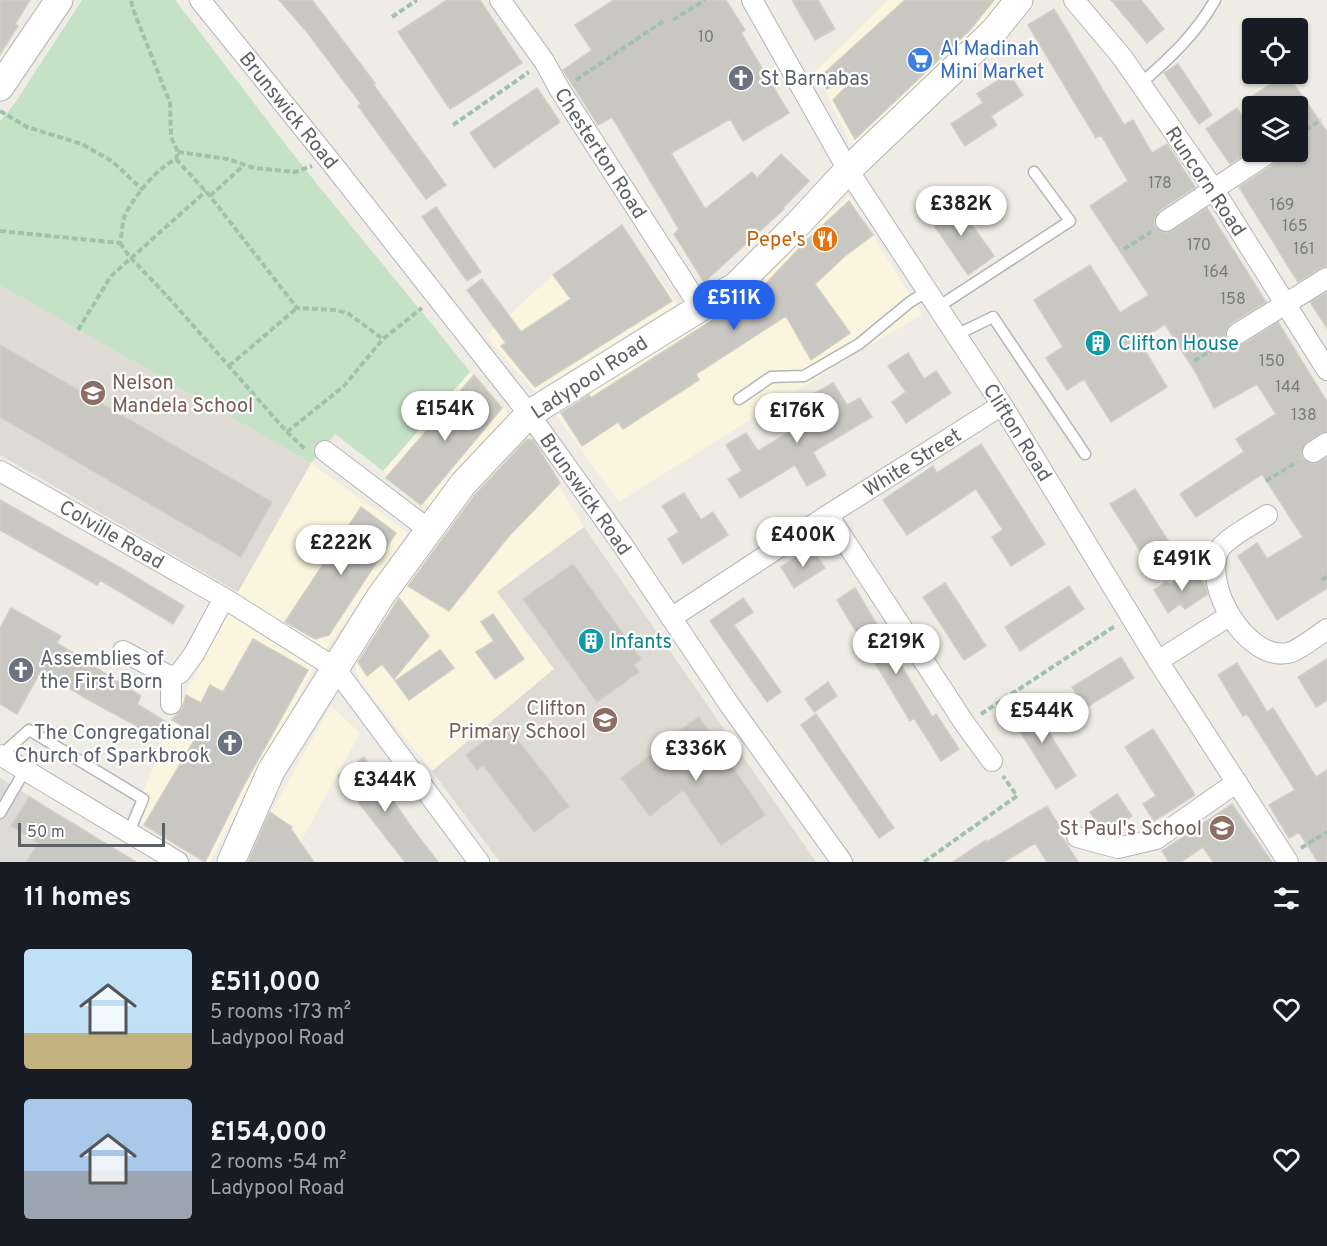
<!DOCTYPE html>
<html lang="en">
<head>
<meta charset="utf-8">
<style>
  body { margin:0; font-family:Overpass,sans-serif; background:#242831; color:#f1f3f6; height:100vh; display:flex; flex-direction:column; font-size:22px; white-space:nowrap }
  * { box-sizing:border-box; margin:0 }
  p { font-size:20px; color:#9ea1a6 }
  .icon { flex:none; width:33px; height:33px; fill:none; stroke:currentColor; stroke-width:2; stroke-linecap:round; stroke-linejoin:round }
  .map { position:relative; height:862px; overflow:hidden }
  .panel { display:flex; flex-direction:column; background:#171b24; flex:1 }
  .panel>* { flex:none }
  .tools { position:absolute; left:1242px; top:18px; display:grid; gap:12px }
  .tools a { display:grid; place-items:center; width:66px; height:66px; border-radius:6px; background:#171b24; box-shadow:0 2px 4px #0004; font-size:30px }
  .scale { position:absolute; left:18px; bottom:15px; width:147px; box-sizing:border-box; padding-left:6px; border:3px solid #5d6064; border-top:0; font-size:16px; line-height:21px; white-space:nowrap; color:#5d6064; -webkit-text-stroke:4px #fff; paint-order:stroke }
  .price { position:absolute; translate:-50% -51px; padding:0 14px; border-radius:21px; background:#fff; color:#222; font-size:20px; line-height:39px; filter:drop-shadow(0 2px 3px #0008) }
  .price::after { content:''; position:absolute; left:50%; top:36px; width:18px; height:14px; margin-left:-9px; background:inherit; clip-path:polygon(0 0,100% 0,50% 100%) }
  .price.selected { background:#2563eb; color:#fff }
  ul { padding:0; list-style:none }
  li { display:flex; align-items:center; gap:18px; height:150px; padding:0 24px }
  li span { display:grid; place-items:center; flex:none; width:168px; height:120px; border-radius:6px; color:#555 }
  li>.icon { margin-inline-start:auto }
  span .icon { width:72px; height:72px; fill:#fffc; stroke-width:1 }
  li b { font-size:26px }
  h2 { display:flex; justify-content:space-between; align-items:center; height:72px; padding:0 24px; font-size:26px }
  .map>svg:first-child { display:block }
  .commercial { fill:#faf5de }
  .industrial { fill:#dddbd7 }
  .education { fill:#dddbd4 }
  .green { fill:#c5e2c7 }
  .building { fill:#c9c7c2; stroke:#d2cec4; stroke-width:1.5 }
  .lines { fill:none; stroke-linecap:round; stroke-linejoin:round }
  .lane-casing { stroke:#b2b5b9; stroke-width:13 }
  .street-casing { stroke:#b2b5b9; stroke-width:22 }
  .secondary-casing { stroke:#b2b4b8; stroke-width:29 }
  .path { stroke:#9fc2ab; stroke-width:4; stroke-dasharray:6 3; stroke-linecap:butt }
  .lane { stroke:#fff; stroke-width:10 }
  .street { stroke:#fff; stroke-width:20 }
  .secondary { stroke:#fff; stroke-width:27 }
  .labels { text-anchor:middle; stroke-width:4.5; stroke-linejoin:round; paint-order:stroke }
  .number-label { font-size:16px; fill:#787a7c }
  .shop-label { font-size:20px; fill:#366cbe; stroke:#fff; text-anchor:start }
  .worship-label { font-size:20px; fill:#5b616d; stroke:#fff; text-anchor:start }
  .street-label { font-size:20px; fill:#5d6064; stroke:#fff }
  .food-label { font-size:20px; fill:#c56008; stroke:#fff; text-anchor:end }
  .culture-label { font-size:20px; fill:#0d838f; stroke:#fff; text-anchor:start }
  .education-label { font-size:20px; fill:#785e54; stroke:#fff; text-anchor:end }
</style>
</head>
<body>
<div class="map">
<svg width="1327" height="862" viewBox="0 0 1327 862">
  <rect width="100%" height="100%" fill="#eeece5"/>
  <!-- commercial -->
  <path class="commercial" d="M888,0h112l-27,34 -107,106 -16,3 -34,-72z
    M849,196l73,119 -49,28 -254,159 -63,-87 30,-22 157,-103z
    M622,225l55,79 -142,88 -49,-56 67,-61z
    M470,372l58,62 56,93 -87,65 57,77 -122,102 -70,-87 -7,-15 6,-24 85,-123 -63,-51z
    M311,463l97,70 -90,128 -108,201h-6l-71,-45 39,-97 66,-128z
    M331,706l29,27 -59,108 13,21h-70l22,-49 5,-1z"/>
  <!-- industrial -->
  <path class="industrial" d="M0,778l101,62 -14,22h-87z"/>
  <!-- education -->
  <path class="education" d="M0,285l311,178 -73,129 -238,-137z
    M584,527l232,335h-316l-68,-91 122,-102 -57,-77z"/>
  <!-- green -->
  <path class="green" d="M82,0h93c44,56 86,114 131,170 54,68 110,133 164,202l-87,99 -48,-37 -24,29 -311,-178v-164l15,-18z"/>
  <!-- building -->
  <path class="building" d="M0,0h30l-15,24 3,2 -18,28z
    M279,0h33l63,83 -2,1 73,101 -20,14 -68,-93 3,-2 -54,-72z
    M447,0h33l42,63 -72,46 -52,-77z
    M614,0h112l19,30 -4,3 48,80 -46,28 -13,-22 -59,34 34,56 47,-37 5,6 24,-24 28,27 -26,27 1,1 -80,73 -30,-48 5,-5 -67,-112 -14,8 -35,-55 29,-20 -17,-25z
    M792,0h26l17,29 -20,11z
    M905,0h89l-24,30 -115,109 -22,-39 25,-25 -2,-3 -29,17 -7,-12z
    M1111,0h30l23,29 -17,14z
    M1054,9l70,116 9,-5 19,33 15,-9 28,43 -36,24 -5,10 2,7 10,5 6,-2 35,-23 59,94 -36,22 -5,10 2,7 5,4 11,-1 35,-22 49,80v29l-20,11 -6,10 2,7 10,5 14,-7v131l-50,32 -39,-64 19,-13 10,16 36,-22 -41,-63 -66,43 -16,-23 64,-42 -8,-13 40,-25 -19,-30 -43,24 -18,-35 -31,-49 -26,17 28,46 -56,35 -27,-43 -17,11 -21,-32 17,-11 -29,-47 56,-35 30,48 29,-18 -59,-89 38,-25 -27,-46 -5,3 -68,-113z
    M1178,64l34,51 -13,9 -35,-51z
    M1009,73l14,22 -32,21 6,9 -32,21 -14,-22 32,-21 -6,-9z
    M1287,74l40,58v134l-6,2 -23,14 -59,-95 38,-25 8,-10h13v-46h-39l-7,-10z
    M537,88l23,34 -66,46 -24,-35z
    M1237,108l15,23v18l-22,15 -24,-35z
    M954,200l40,56 -26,19 -39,-57z
    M849,201l24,34 -28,21 -30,28 35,49 -39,27 -25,-44 -90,58 3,6 -76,49 -5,-7 -36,24 -21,-33 28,-18 2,3 170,-109 44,-47z
    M436,207l45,65 -14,9 -45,-64z
    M622,225l50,76 -137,86 -34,-41 5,-3 -39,-53 15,-11 39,53 50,-33 -18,-24z
    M1327,292v36l-17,-26z
    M0,345l272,157 -31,55 -241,-140z
    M908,353l16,26 12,-8 15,22 -45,30 -14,-21 14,-10 -18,-26z
    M474,375l28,33 -81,97 -35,-27z
    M833,383l14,22 13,-7 12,19 -59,35 13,23 -19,11 -12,-21 -55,33 -12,-19 14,-8 -16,-26 20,-12 12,18 62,-38 -10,-17z
    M527,439l6,1 27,43 -52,54 -59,74 -41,-25 66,-90z
    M981,444l64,100 -34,22 -19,-29 11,-7 -27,-41 -69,46 -24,-35 50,-34 4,7z
    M1135,489l34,53 -25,15 -34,-53z
    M684,493l17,27 12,-8 15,23 -45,29 -15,-25 11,-7 -17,-26z
    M0,500l119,67 65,39 -11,18 -73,-44 -3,5 -97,-55z
    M361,507l35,26 -21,32 -3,-1 2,2 -45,69 -14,4 -30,-17z
    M811,547l14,21 -31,20 -13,-21z
    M573,564l68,95 -7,6 5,7 -42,30 -74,-103z
    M1194,569l11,17 3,8 -23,15 -5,-5 -12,9 -14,-23 12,-8 5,2z
    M945,583l41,63 -22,14 -41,-63z
    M1069,586l15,23 -64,42 -15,-24z
    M855,588l77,129 4,-3 23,35 -18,12 -27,-43 -4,3 -73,-121z
    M399,598l30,38 -35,43 -12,-15 -15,12 -9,-14z
    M743,598l10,14 -19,13 47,67 -14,10 -57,-81z
    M11,608l50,28 -4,7 84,53 -4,8 29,18 -11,19 -20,-12 2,-3 -50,-27 -46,-28 -24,43 -17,-10v-76z
    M493,614l31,45 -29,20 -19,-27 18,-11 -13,-19z
    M253,639l55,31 -64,115 -39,77 -61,-37 54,-91 -26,-14 10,-11 4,-14 15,8 9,-18 13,7z
    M440,650l14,18 -45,32 -14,-19z
    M1121,657l13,21 -49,30 -13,-21z
    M1327,659v41l-11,7 -18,-30z
    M1237,663l30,49 6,-4 43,69 11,-7v92h-9l-19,-30 -10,6 -20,-33 26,-15 -48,-76 -4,2 -25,-41z
    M828,682l9,14 -23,16 -9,-13z
    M1028,699l48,77 -20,13 -48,-77z
    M816,714l78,114 -15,10 -78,-113z
    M699,717l66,98 -44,30 -38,-55 -33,26 -29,-38 36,-28 -2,-3z
    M508,723l11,15 -2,1 52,67 -35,26 -51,-67 -6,5 -11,-15z
    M1153,729l42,66 -41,26 -11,-17 13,-8 -31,-49z
    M364,757l45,67 29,38h-33l-67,-86z
    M1117,794l15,22 -25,17 -3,-1 -14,-20z
    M29,797l84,51 23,14h-110l13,-19 -28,-17z
    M1232,804l40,58h-59l-10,-15 -22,15h-12l-7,-11z
    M1047,806l13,21 -3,2 21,33h-31l-12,-19 -31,19h-51l33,-22 1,2z
    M270,812l22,15 -1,2 23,33h-66z"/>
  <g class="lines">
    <!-- lane casing -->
    <g class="lane-casing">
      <path id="lane" d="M1140,84c29,-25 56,-50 75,-84
        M938,307l132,-86 -36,-49
        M956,335l37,-18 92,137
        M739,399l32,-22 33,-1 55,-32 51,-42 18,-11
        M0,756l29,-26 114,69 -14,33
        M0,813l25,-43"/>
    </g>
    <!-- street casing -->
    <g class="street-casing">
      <path id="street" d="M200,0l130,161 199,253 93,130 107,160 113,158
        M500,0l44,61 16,29 140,217
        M752,0l96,170 154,235 156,256 130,201
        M1074,0l48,57 92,133 113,180
        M1166,221l104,-69
        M1237,334l90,-56
        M325,451l103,78
        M1313,452l14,-9
        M0,471l224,127 111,70 144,194
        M828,515l137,209 27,37
        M1267,515c-12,8 -42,24 -48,35 -17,36 28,111 69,103 10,-2 30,-18 39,-24
        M671,618l157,-103 174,-110
        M123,651l48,26 9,-4 14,-19 30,-56
        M1158,661l71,-45
        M171,677v27
        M0,755l178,107
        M1077,837l41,11 38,-9 81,-57"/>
    </g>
    <!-- secondary casing -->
    <g class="secondary-casing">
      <path id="secondary" d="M0,87l59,-87
        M231,862l40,-91 109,-174 83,-113 66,-70 208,-129 61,-61 50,-54 146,-139 25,-31"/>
    </g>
    <!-- path -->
    <path class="path" d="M392,17l25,-17
      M673,20l32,-20
      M576,80l89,-60
      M0,111l27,16 55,17 31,18 30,28
      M453,125l76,-53
      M1298,135l23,-15
      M178,152l50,7 26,9 41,4 17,-6
      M176,159l34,37 87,112 39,2 13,4 34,25
      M210,196l34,-31
      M0,231l120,12c2,-8 2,-20 5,-28 11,-21 31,-46 51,-56l2,-7 -7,-15 -1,-34 -37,-94 -2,-9
      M120,243l10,14 38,40 119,135 19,18
      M1124,249l27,-17
      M78,330l33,-54 95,-85
      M1194,361l28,-17
      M229,366l68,-58
      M287,432l57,-46 39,-47 39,-31
      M1266,481l31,-19
      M1322,580l5,-4
      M981,714l134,-88
      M1301,848l26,-16
      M924,862l93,-66 -14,-20"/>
    <!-- lane -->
    <use href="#lane" class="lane"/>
    <!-- street -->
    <use href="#street" class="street"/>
    <!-- secondary -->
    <use href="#secondary" class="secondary"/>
  </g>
  <!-- icons -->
  <defs>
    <g id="supermarket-disc" transform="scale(1.35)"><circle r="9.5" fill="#3f7fe0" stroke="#fff"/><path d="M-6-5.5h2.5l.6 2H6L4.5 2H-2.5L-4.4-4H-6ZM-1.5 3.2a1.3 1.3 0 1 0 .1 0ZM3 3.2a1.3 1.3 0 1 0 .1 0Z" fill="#fff"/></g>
    <g id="church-disc" transform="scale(1.35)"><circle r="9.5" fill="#6b7280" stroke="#fff"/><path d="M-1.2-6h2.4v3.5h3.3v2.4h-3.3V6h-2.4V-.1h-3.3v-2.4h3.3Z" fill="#fff"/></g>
    <g id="restaurant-disc" transform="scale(1.35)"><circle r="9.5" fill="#e8710a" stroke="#fff"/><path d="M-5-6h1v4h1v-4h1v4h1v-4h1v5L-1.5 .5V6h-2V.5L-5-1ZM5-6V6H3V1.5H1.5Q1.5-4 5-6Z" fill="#fff"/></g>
    <g id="building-disc" transform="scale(1.35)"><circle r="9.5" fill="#0f9aa8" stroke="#fff"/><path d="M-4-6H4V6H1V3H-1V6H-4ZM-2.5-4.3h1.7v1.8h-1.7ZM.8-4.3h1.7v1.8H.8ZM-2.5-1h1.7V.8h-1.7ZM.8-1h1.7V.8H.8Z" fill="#fff"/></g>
    <g id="school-disc" transform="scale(1.35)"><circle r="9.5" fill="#8d6e63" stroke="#fff"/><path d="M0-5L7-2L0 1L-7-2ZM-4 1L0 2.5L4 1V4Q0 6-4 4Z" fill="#fff"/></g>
  </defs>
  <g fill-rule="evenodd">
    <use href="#supermarket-disc" x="920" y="60"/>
    <use href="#church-disc" x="741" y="78"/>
    <use href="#restaurant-disc" x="825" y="239"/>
    <use href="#building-disc" x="1098" y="343"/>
    <use href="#school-disc" x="93" y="393"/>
    <use href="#building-disc" x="591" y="641"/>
    <use href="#church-disc" x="21" y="670"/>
    <use href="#school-disc" x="605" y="720"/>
    <use href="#church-disc" x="230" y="743"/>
    <use href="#school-disc" x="1222" y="828"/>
  </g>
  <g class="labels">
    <!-- number labels -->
    <g class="number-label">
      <text x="706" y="42">10</text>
      <text x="1160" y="188">178</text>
      <text x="1282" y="210">169</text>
      <text x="1295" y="231">165</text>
      <text x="1199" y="250">170</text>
      <text x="1304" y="254">161</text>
      <text x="1216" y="277">164</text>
      <text x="1233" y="304">158</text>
      <text x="1272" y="366">150</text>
      <text x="1288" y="392">144</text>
      <text x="1304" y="420">138</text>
    </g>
    <!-- shop labels -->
    <g class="shop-label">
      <text x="940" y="55">Al Madinah<tspan x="940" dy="23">Mini Market</tspan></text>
    </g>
    <!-- worship labels -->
    <g class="worship-label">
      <text x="760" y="85">St Barnabas</text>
      <text x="40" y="665">Assemblies of<tspan x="40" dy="23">the First Born</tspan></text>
      <text x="210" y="739" text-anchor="end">The Congregational<tspan x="210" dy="23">Church of Sparkbrook</tspan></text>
    </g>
    <!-- street labels -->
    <g class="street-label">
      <text transform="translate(289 110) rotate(51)" y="7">Brunswick Road</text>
      <text transform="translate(601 153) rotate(57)" y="7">Chesterton Road</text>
      <text transform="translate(1206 181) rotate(56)" y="7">Runcorn Road</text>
      <text transform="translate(589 377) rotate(-33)" y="7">Ladypool Road</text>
      <text transform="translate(1018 432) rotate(58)" y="7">Clifton Road</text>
      <text transform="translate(912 462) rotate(-32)" y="7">White Street</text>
      <text transform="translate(586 494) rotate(55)" y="7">Brunswick Road</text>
      <text transform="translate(112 534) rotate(30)" y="7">Colville Road</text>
    </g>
    <!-- food labels -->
    <g class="food-label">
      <text x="806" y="246">Pepe's</text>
    </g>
    <!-- culture labels -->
    <g class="culture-label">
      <text x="1118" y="350">Clifton House</text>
      <text x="610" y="648">Infants</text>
    </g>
    <!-- education labels -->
    <g class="education-label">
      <text x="112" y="389" text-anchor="start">Nelson<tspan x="112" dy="23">Mandela School</tspan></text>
      <text x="586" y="715">Clifton<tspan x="586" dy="23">Primary School</tspan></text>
      <text x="1202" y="835">St Paul's School</text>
    </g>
  </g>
</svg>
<div class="tools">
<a><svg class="icon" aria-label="locate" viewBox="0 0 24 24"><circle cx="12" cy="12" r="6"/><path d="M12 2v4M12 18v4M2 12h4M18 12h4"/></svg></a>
<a><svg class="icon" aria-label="layers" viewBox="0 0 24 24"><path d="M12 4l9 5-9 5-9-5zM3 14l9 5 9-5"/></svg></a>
</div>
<div class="scale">50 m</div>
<b class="price" style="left:961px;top:237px">£382K</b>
<b class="price selected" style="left:734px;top:331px">£511K</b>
<b class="price" style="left:445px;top:442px">£154K</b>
<b class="price" style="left:797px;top:444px">£176K</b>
<b class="price" style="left:803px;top:568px">£400K</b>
<b class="price" style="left:341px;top:576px">£222K</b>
<b class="price" style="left:1182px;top:592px">£491K</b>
<b class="price" style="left:896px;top:675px">£219K</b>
<b class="price" style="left:1042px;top:744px">£544K</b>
<b class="price" style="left:696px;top:782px">£336K</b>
<b class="price" style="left:385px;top:813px">£344K</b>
</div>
<section class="panel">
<h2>11 homes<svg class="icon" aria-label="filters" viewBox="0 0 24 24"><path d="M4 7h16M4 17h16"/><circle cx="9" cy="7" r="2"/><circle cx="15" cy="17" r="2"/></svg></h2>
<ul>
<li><span style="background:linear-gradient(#bfe0f5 70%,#c2b280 0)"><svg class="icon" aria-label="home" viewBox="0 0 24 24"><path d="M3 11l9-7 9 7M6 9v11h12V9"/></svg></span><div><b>£511,000</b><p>5 rooms · 173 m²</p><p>Ladypool Road</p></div><svg class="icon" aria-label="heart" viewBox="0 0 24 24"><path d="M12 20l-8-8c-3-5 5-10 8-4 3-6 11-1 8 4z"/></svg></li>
<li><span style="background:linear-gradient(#a9c7e8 60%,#9aa5b1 0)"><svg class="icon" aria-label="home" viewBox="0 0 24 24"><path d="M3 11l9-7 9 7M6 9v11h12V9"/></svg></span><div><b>£154,000</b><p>2 rooms · 54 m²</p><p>Ladypool Road</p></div><svg class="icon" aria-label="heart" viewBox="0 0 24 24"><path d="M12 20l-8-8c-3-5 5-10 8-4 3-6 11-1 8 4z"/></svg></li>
</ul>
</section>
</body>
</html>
